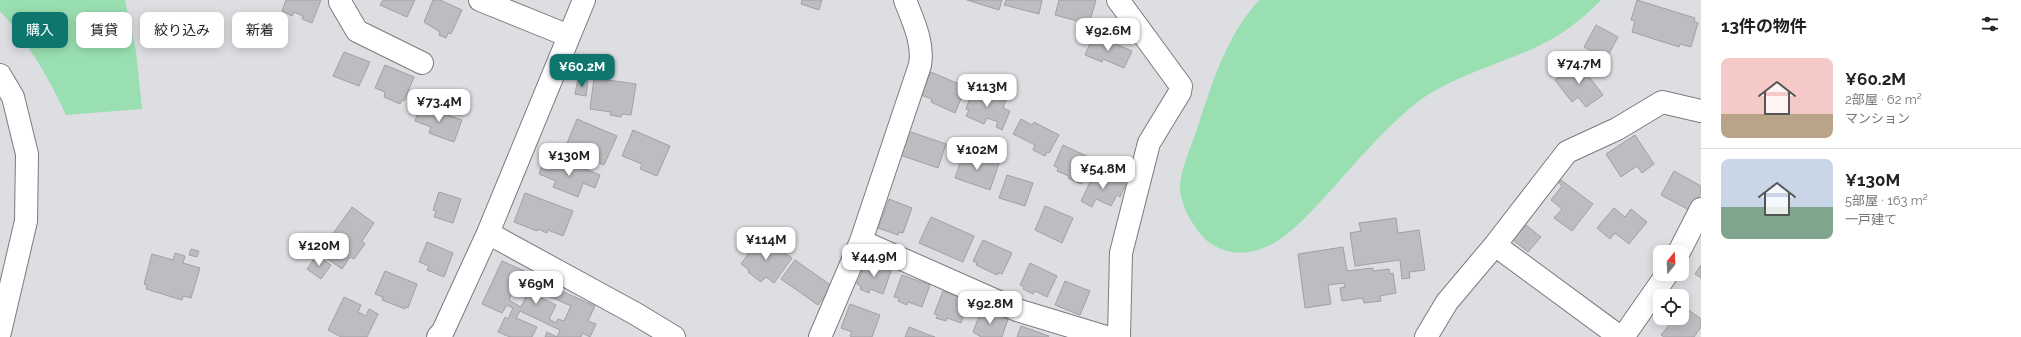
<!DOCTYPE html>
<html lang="ja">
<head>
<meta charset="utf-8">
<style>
  body { margin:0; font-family:Raleway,"Noto Sans JP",sans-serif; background:#f6f6f6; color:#222; height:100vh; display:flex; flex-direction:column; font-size:15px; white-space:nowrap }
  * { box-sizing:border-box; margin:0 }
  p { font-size:13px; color:#767676 }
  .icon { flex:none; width:22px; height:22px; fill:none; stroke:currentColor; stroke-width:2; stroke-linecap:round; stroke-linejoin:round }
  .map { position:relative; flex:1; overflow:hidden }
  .details { display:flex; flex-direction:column; background:#fff; width:320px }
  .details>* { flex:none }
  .banner { position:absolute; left:12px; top:12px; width:380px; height:36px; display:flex; gap:8px }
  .needle { width:26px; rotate:18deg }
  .controls { position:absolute; left:1653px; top:245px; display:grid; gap:8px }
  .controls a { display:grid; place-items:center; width:36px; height:36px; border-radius:8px; background:#fff; box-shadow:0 2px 10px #0003; font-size:20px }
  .price { position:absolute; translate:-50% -34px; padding:0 9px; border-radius:8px; background:#fff; color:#222; font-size:13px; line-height:26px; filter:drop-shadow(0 1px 2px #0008) }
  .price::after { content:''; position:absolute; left:50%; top:24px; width:12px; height:9px; margin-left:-6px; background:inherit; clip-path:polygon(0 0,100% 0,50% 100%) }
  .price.active { background:#0f766e; color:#fff }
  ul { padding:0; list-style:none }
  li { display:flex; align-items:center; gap:12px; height:100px; padding:0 20px }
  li+li { border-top:1px solid #e0e0e0 }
  li span { display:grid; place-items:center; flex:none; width:112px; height:80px; border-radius:8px; color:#555 }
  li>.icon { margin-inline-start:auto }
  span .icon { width:48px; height:48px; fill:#fffc; stroke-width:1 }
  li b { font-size:17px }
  h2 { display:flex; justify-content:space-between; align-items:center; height:48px; padding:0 20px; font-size:17px }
  .tag { padding:0 14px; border-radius:8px; background:#fff; box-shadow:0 2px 10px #0003; font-size:14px; line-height:36px }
  .tag.active { background:#0f766e; color:#fff }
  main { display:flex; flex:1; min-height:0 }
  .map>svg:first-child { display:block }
  .green { fill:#9adfb2 }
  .building { fill:#bcbdc0; stroke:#a0a1a4 }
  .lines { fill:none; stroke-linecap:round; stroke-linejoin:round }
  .minor-casing { stroke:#7a7b7e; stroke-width:24 }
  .minor { stroke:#fff; stroke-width:22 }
</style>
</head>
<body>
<main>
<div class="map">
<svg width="1701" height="337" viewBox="0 0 1701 337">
  <rect width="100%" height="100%" fill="#dddee1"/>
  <!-- green -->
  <path class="green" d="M0,0h125l11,52 6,57 -76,6c-18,-39 -37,-71 -66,-104z
    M1259,0h342c-19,20 -42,37 -67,48 -43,20 -89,30 -125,61 -28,24 -52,52 -76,79 -21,22 -45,53 -75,62 -20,6 -41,2 -56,-14 -10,-12 -21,-30 -22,-47 -1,-14 10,-40 15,-54 16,-48 29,-96 64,-135z"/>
  <!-- building -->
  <path class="building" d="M286,0h35l-9,23 -10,-4 1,-3 -9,-4 -2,4 -10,-5z
    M383,0h32l-8,17 -27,-12z
    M433,0h7l22,10 -11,24 -3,-1 -2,5 -7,-3 1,-3 -16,-10z
    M802,0h20l-3,10 -18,-6z
    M967,0h35l-3,10z
    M1006,0h36l-3,14 -35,-9z
    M1059,0h37l-7,24 -34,-9z
    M1637,0l58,18 -1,3 4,2 -7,24 -11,-3 -1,3 -47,-15 3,-11 -4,-1z
    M1596,25l22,12 -12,22 -22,-12z
    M1094,35l38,16 -8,17 -21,-9 -1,3 -17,-7z
    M344,52l26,10 -11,24 -26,-10z
    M1578,62l25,33 -17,12 -8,-10 -6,5 -17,-22z
    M385,65l29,12 -10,24 -2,-1 -2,4 -16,-7 1,-5 -10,-4z
    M931,72l35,15 -11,26 -24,-11 1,-3 -11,-4z
    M594,78l42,6 -5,31 -9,-1 -1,3 -11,-2 1,-3 -21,-3z
    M578,79l10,2 -2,15 -11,-2z
    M974,86l32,14 -3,8 7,3 -8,19 -6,-3 2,-5 -11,-4 -3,6 -18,-8 3,-6 -3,-1z
    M420,106l42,14 -8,22 -25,-9 2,-6 -16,-6z
    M577,119l40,17 -13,29 -39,-17z
    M1021,119l11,6 2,-3 25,13 -10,18 -2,-1 -2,4 -12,-6 2,-5 -22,-11z
    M633,130l37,16 -13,30 -17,-7 2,-5 -20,-8z
    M908,131l38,13 -8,24 -38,-13z
    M1635,135l19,29 -12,9 -5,-7 -16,11 -15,-23z
    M952,141l9,3 -3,10 -9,-3z
    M1063,145l30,14 -12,25 -13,-6 1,-2 -12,-5 1,-3 -4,-2z
    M964,152l35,11 -9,27 -35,-12z
    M553,159l10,4 1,-2 36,14 -5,13 -12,-5 -5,14 -25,-10 3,-6 -17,-7 4,-12 8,3z
    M1096,170l30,14 -6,13 -3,-2 -6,11 -15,-7 -4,8 -11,-6z
    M1674,171l27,15v7l-10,18 -30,-16z
    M1007,175l26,8 -8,23 -26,-8z
    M1561,180l32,24 -21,27 -18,-13 8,-9 -11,-9 11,-14 -3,-3z
    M439,192l22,7 -8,24 -19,-6 2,-6 -3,-1z
    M525,193l48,18 -10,25 -15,-6 -1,3 -9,-4 -1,2 -23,-9z
    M889,199l23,9 -9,25 -4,-1 -1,3 -20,-7z
    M1045,206l28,12 -11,25 -27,-13z
    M352,207l22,16 -12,18 3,3 -11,15 -4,-2 -8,12 -23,-16z
    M1614,208l11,9 6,-8 16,13 -18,22 -14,-11 -5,6 -13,-11z
    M931,217l43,19 -11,26 -44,-19z
    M1396,218l2,15 21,-3 6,40 -16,2 1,6 -8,1 -2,-19 -45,6 -5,-33 11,-2 -2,-8z
    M1526,225l15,12 -13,15 -15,-12z
    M761,237l31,21 -18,25 -8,-6 -5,5 -13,-10 1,-2 -8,-6z
    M983,240l29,13 -10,21 -4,-1 -1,2 -21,-10 1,-2 -4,-2z
    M427,242l26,11 -9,24 -17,-7 2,-4 -10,-4z
    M1343,247l4,24 26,-3v3l16,-2 1,5 3,-1 3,20 -16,3 1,5 -17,2 -1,-5 -21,3 -2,-13 5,-1 -1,-4 -16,2 3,19 -26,4 -7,-54z
    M191,249l8,2 -2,6 -8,-2z
    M175,253l10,3 -2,7 17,5 -9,30 -8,-2 -1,4 -36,-11 1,-4 -3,-1 8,-30 21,6z
    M317,255l14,10 -10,14 -14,-10z
    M795,260l37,26 -14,19 -37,-26z
    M502,261l29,13 -7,15 -8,-4 -7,15 12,7 8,-17 11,5 -1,2 17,8 -7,14 7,4 2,-4 6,2 7,-15 -40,-18 7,-15 22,10 -3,6 38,17 -7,15 8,3 -6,13 -8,-4 -1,4h-36l2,-5 10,5 3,-7 -40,-19 -4,7 21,9 -5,10h-22l-12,-5 7,-15 3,2 5,-11 -6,-3 -5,8 -20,-9z
    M866,261l25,10 -8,23 -13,-5 -1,4 -9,-4 1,-3 -4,-2z
    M1030,263l27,13 -10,21 -12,-6 -2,3 -10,-5 1,-2 -4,-2z
    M1701,265v13l-6,-4z
    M385,271l32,13 -9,24 -3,-2v3l-23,-9 1,-3 -8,-3z
    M902,275l28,10 -8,22 -14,-5 -1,3 -9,-4 1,-3 -5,-1z
    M1065,281l25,10 -10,24 -25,-10z
    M943,291l26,10 -8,22 -14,-5 -1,3 -10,-3 2,-3 -4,-1z
    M344,297l17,8 -3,7 8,4 3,-7 9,5 -11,23h-26l-13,-7z
    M850,304l30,11 -8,22h-20l-2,-1 2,-4 -11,-4z
    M1682,305l19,14v8l-7,10h-30l-3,-2 9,-11 -7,-6h19z
    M982,309l26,10 -6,18h-21l-8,-5z
    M1021,326l28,10 -1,1h-31z
    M909,327l20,8 6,2h-30z"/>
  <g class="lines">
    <!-- minor casing -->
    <g class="minor-casing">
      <path id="minor" d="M341,0l-1,2 17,29 65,32
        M480,0l89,36
        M1118,0l63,86 -1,6 -31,51 -28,110 -2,84
        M0,75l13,22 14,57 -1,67 -26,111
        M488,233l148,81 38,23
        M861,241l156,69 89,27
        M1495,245l125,92
        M1679,252l22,-43
        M438,337l5,-6 45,-98 96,-233
        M820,337l41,-96 59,-176c4,-22 -7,-44 -15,-65
        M1426,337l21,-35 48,-57 72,-93 50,-23 45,-27 39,9
        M1623,337l44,-63"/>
    </g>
    <!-- minor -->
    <use href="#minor" class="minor"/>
  </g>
</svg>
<div class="controls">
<a><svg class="needle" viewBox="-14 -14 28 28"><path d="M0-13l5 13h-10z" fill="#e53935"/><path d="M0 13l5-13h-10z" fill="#767676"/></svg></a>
<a><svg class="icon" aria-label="locate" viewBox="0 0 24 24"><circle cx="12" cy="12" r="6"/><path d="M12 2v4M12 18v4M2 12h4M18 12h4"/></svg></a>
</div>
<b class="price" style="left:1108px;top:52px">¥92.6M</b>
<b class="price" style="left:1579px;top:85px">¥74.7M</b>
<b class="price active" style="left:582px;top:88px">¥60.2M</b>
<b class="price" style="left:987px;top:108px">¥113M</b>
<b class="price" style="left:439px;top:123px">¥73.4M</b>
<b class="price" style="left:977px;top:171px">¥102M</b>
<b class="price" style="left:569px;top:177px">¥130M</b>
<b class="price" style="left:1103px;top:190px">¥54.8M</b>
<b class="price" style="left:766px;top:261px">¥114M</b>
<b class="price" style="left:319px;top:267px">¥120M</b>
<b class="price" style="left:874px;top:278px">¥44.9M</b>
<b class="price" style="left:536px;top:305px">¥69M</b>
<b class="price" style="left:990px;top:325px">¥92.8M</b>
<div class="banner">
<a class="tag active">購入</a>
<a class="tag">賃貸</a>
<a class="tag">絞り込み</a>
<a class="tag">新着</a>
</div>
</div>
<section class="details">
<h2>13件の物件<svg class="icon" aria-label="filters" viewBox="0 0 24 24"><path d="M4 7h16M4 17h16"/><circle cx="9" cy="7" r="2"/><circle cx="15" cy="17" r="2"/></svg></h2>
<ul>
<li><span style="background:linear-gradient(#f6c9c9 70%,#b9a48a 0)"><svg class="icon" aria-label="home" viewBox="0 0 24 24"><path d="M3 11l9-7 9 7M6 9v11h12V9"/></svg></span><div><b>¥60.2M</b><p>2部屋 · 62 m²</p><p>マンション</p></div></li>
<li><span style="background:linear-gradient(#c9d6e8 60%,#7fa58c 0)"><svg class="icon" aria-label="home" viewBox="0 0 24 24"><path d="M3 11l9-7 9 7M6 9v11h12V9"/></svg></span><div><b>¥130M</b><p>5部屋 · 163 m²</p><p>一戸建て</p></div></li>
</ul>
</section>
</main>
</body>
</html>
